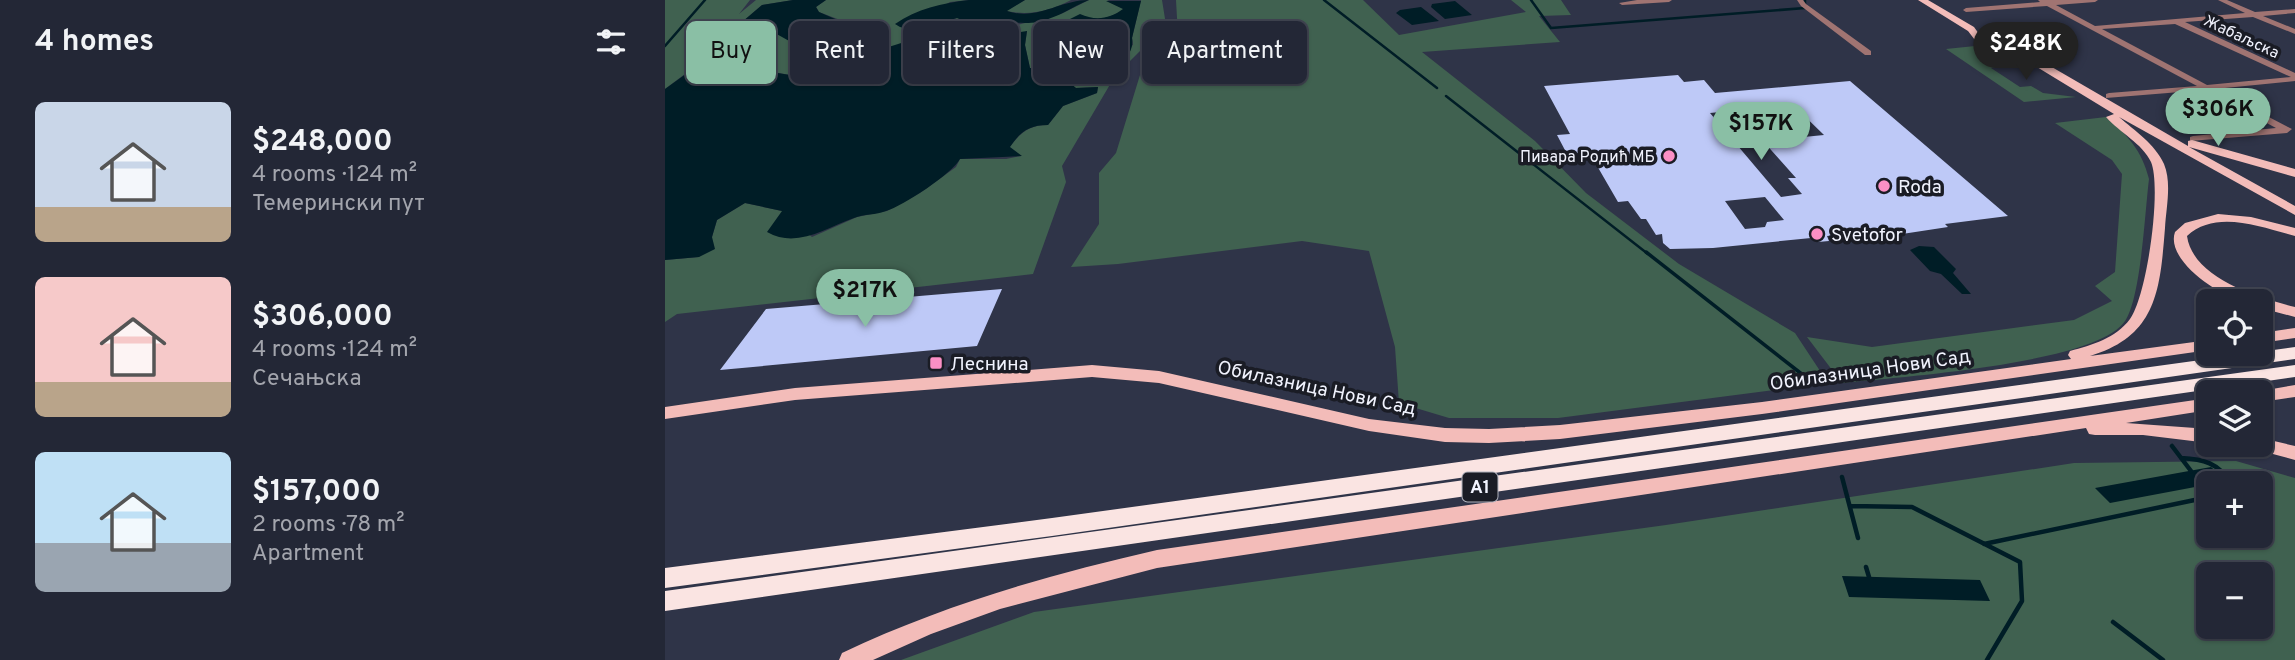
<!DOCTYPE html>
<html lang="en">
<head>
<meta charset="utf-8">
<style>
  body { margin:0; font-family:Overpass,sans-serif; background:#2b2f3e; color:#f1f3f6; height:100vh; display:flex; flex-direction:column; font-size:26px; white-space:nowrap }
  * { box-sizing:border-box; margin:0 }
  p { font-size:23px; color:#a3a5ad }
  .icon { flex:none; width:38px; height:38px; fill:none; stroke:currentColor; stroke-width:2; stroke-linecap:round; stroke-linejoin:round }
  .map { position:relative; flex:1; overflow:hidden }
  .drawer { display:flex; flex-direction:column; background:#232736; width:665px }
  .drawer>* { flex:none }
  .banner { position:absolute; left:21px; top:21px; width:665px; height:63px; display:flex; gap:14px }
  .tools { position:absolute; left:1531px; top:289px; display:grid; gap:14px }
  .tools a { display:grid; place-items:center; width:77px; height:77px; border-radius:10px; background:#232736; box-shadow:0 2px 5px #0004,0 0 0 2px #404451; font-size:35px }
  .price { position:absolute; translate:-50% -60px; padding:0 16px; border-radius:24px; background:#8abfa5; color:#111; font-size:23px; line-height:46px; filter:drop-shadow(0 2px 4px #0008) }
  .price::after { content:''; position:absolute; left:50%; top:42px; width:21px; height:16px; margin-left:-10px; background:inherit; clip-path:polygon(0 0,100% 0,50% 100%) }
  .price.selected { background:#222; color:#fff }
  ul { padding:0; list-style:none }
  li { display:flex; align-items:center; gap:21px; height:175px; padding:0 35px }
  li span { display:grid; place-items:center; flex:none; width:196px; height:140px; border-radius:10px; color:#555 }
  li>.icon { margin-inline-start:auto }
  span .icon { width:84px; height:84px; fill:#fffc; stroke-width:1 }
  li b { font-size:30px }
  h2 { display:flex; justify-content:space-between; align-items:center; height:84px; padding:0 35px; font-size:30px }
  .chip { padding:0 24px; border-radius:10px; background:#232736; box-shadow:0 2px 5px #0004,0 0 0 2px #404451; font-size:24px; line-height:63px }
  .chip.selected { background:#8abfa5; color:#111 }
  main { display:flex; flex:1; min-height:0 }
  .map>svg:first-child { display:block }
  .green { fill:#406150; fill-rule:evenodd }
  .water { fill:#001d26 }
  .lines { fill:none; stroke-linecap:round; stroke-linejoin:round }
  .stream-far2 { stroke:#001d26; stroke-width:2.5 }
  .stream-far1 { stroke:#001d26; stroke-width:3.5 }
  .stream { stroke:#001d26; stroke-width:4.5 }
  .building { fill:#bec9f7; fill-rule:evenodd }
  .minor { fill:#a07472; fill-rule:evenodd }
  .major { fill:#f3bcb9; fill-rule:evenodd }
  .highway { fill:#fae4e2; fill-rule:evenodd }
  .poi-dot { fill:#fb8fc5; stroke:#1a1c25; stroke-width:2.5 }
  .labels { text-anchor:middle; stroke-width:7; stroke-linejoin:round; paint-order:stroke }
  .far-street-label { font-size:16px; fill:#f1f3fe; stroke:#1a1c25 }
  .far-poi-label { font-size:16px; fill:#f1f3fe; stroke:#1a1c25; text-anchor:end }
  .shield { fill:#1a1c25; stroke:#b0b2bd; stroke-width:2 }
  .shield-label { font-size:18px; font-weight:bold; fill:#f1f3fe }
  .poi-label { font-size:19px; fill:#f1f3fe; stroke:#1a1c25; text-anchor:start }
  .street-label { font-size:19px; fill:#f1f3fe; stroke:#1a1c25 }
</style>
</head>
<body>
<main>
<section class="drawer">
<h2>4 homes<svg class="icon" aria-label="filters" viewBox="0 0 24 24"><path d="M4 7h16M4 17h16"/><circle cx="9" cy="7" r="2"/><circle cx="15" cy="17" r="2"/></svg></h2>
<ul>
<li><span style="background:linear-gradient(#c9d6e8 75%,#b9a48a 0)"><svg class="icon" aria-label="home" viewBox="0 0 24 24"><path d="M3 11l9-7 9 7M6 9v11h12V9"/></svg></span><div><b>$248,000</b><p>4 rooms · 124 m²</p><p>Темерински пут</p></div></li>
<li><span style="background:linear-gradient(#f6c9c9 75%,#b9a48a 0)"><svg class="icon" aria-label="home" viewBox="0 0 24 24"><path d="M3 11l9-7 9 7M6 9v11h12V9"/></svg></span><div><b>$306,000</b><p>4 rooms · 124 m²</p><p>Сечањска</p></div></li>
<li><span style="background:linear-gradient(#bfe0f5 65%,#9aa5b1 0)"><svg class="icon" aria-label="home" viewBox="0 0 24 24"><path d="M3 11l9-7 9 7M6 9v11h12V9"/></svg></span><div><b>$157,000</b><p>2 rooms · 78 m²</p><p>Apartment</p></div></li>
</ul>
</section>
<div class="map">
<svg width="1630" height="660" viewBox="0 0 1630 660">
  <rect width="100%" height="100%" fill="#2f3448"/>
  <!-- green -->
  <path class="green" d="M0,0h85l-11,14 17,-14h37l-31,5 -61,52v5l-36,27z
    M161,0h143l-19,2 -48,27 23,1 32,-12 8,3 -28,29 22,-4 23,-19 17,-5 18,3 44,-11 28,-14h20l-2,1 17,8c-14,10 -28,13 -44,6l-15,50 -35,3 -5,-23 2,-14 -62,38 -40,4 -22,-2 -24,-21 -20,29 -69,-4 -45,-8 21,-17 -6,-13 13,-5 67,-12 -21,-8 -3,-5z
    M360,0h46c-22,11 -40,16 -65,11z
    M476,0h21l4,25 -51,51 -53,90 4,16 -33,92 -356,40 -12,8v-62l34,-3 13,-20 5,-17 28,-17 37,8 30,26 45,-20 30,-6 33,-18 36,-26 4,-8h46l15,-3 -12,-8c12,-16 20,-23 39,-23l15,-19 34,-13 1,-6 -22,1 -7,-5 64,-38 -1,-7z
    M511,0h187l36,35 127,-23 -15,-12h50l10,15 -32,1 21,26 -138,10 113,89 51,52 93,71 116,69 33,50 -270,35h-109l-50,-15 -4,-56 -26,-96 -67,-10 -184,23 -47,3 28,-43v-51l17,-20 28,-91 34,-26z
    M1310,46l32,8 2,11 -18,3 29,19 11,-1 12,7 33,4 -52,5 -78,-53z
    M1441,117c22,18 36,34 43,62 -4,32 -8,119 -24,142 -28,43 -228,56 -283,62l-35,-46 65,10 202,-27 38,-19 -17,-15 20,-14 7,-98 -10,-14 -57,-37z
    M1571,461l59,17v182h-1394l133,-48 632,-87 408,-62zM1544,483h52v53h-52zM1544,574h52v52h-52z"/>
  <!-- water -->
  <path class="water" d="M128,0h33l-10,7 3,5 23,10 -37,17 -14,3 -18,-10 -12,5 5,13 -20,18 44,7 68,4 21,-29 35,-11 7,5 2,7 -19,20c39,5 60,0 92,-21v-8l11,-8 20,-3 -2,14 5,23 34,-3 4,-8 -12,-15 -4,-14 28,-14c15,7 30,5 43,-5l-17,-8h35l-9,37c5,28 -42,41 -62,45l6,5 22,-1 -1,6 -34,13 -15,19c-19,0 -28,7 -38,22l12,9 -62,3c-7,14 -57,47 -74,52 -10,4 -22,3 -32,7 -29,10 -57,31 -87,14l15,-21 -37,-8 -28,17 -5,17 3,12 -16,8 -34,3v-171l36,-26v-6l61,-52z
    M304,0h56l-18,11c31,10 52,-11 82,-11 -17,7 -32,18 -51,22 -17,3 -38,-3 -54,5 -17,8 -27,28 -48,24l29,-30 -8,-3c-21,5 -42,20 -62,6 22,-15 47,-21 74,-24z
    M790,1l17,14 -27,4 -14,-12 1,-3z
    M756,7l18,14 -27,4 -16,-12 4,-3z
    M1254,246l15,1 22,22 -3,4 18,21h-9l-21,-20 -11,-3 -20,-21z
    M1546,467l16,14 -117,22 -15,-15z
    M1177,576l138,4 10,21 -141,-4z"/>
  <g class="lines">
    <!-- stream-far2 -->
    <path class="stream-far2" d="M659,0l113,88
      M866,0l20,28 254,-20v-8
      M0,46l40,-46
      M781,96l202,158"/>
    <!-- stream-far1 -->
    <path class="stream-far1" d="M981,252l157,123"/>
    <!-- stream -->
    <path class="stream" d="M1507,446l19,25
      M1516,458c22,1 38,5 49,25
      M1177,477l16,61
      M1185,506l62,1 108,55 2,39 -35,59
      M1319,544l225,-47
      M1201,567l3,10
      M1448,622l50,38"/>
  </g>
  <!-- building -->
  <path class="building" d="M1013,75l6,7 20,-2 11,13 135,-12 158,135 -63,8 3,3 -59,9 -38,2 -3,-4 -21,2 2,5 -11,1 -7,-4 -98,10 -43,1 -7,-6 -1,-9 -6,1 -10,-16h-5l-13,-18 -10,1 -29,-50 -22,2 -10,-19 13,-1 -26,-48zM1126,103l33,32 -61,6 33,37h-8l14,16 -21,3 -71,-84 21,-2 -3,-3zM1100,197l19,23 -17,2 -2,5 -20,2 -20,-28z
    M337,289l-25,57 -257,24 46,-61z"/>
  <g class="lines">
    <!-- minor -->
    <path class="minor" d="M1007,0l-3,2 -47,3 -3,-2 18,-3z
      M1132,0h6l3,4 65,47v4h-6l-64,-49z
      M1373,0h60l-3,2 -39,3 39,21 150,-13 -27,-13h9l28,12 40,-3v4l-32,3 32,13v5l-42,-17 -68,5 110,51v8l-80,8 77,40 -5,4 -97,8v-4l3,-1 83,-8 -71,-38 -99,8v-4l3,-1 88,-7 -150,-80 -81,6 -3,-2 3,-2 74,-6zM1510,24l116,53 -84,8 -105,-56z"/>
    <!-- major -->
    <path class="major" d="M1253,0h10l46,27 5,7c12,-3 29,-2 33,10l176,102v-5l4,-1 103,29v8l-106,-30 106,59v9l-176,-98c16,14 36,27 45,47 8,19 2,44 1,64 -5,62 -8,108 -75,128l119,-16v10l-447,64 -202,25 -71,4 -44,-1 -76,-11 -210,-48 -67,-6 -297,23 -130,19v-12l130,-19 297,-23 67,6 210,48 76,9 44,1 71,-4 202,-23 309,-43 -3,-4 2,-4c22,-6 46,-13 60,-32 17,-23 32,-131 21,-157 -9,-19 -31,-29 -45,-45l8,-3 -110,-67 -1,-4 -10,-5h-9v6h-6l-10,-13z
      M1553,214l33,3 44,11v8c-34,-9 -79,-27 -108,0 6,43 73,62 108,71v10l-34,-9v-7c-5,0 -12,1 -17,0 -24,-4 -79,-41 -69,-69l10,-9z
      M1630,328v10l-34,5v-10z
      M1630,385v12l-34,5v-10h-6z
      M1544,398v12l-83,13 83,6v14l-66,-8h-48l-6,-1 -3,-6 -929,140 -157,41 -69,25 -58,26h-34l3,-7c101,-48 206,-78 315,-103z
      M1596,438l34,8v14l-41,-11 -3,-5h10z"/>
    <!-- highway -->
    <path class="highway" d="M1630,347v12l-1243,177 -387,52v-20l387,-50z
      M1630,365v12l-1630,234v-20z"/>
  </g>
  <!-- markers -->
  <g class="poi-dot">
    <circle cx="1004" cy="156" r="7"/>
    <circle cx="1219" cy="186" r="7"/>
    <circle cx="1152" cy="234" r="7"/>
    <rect x="264" y="356" width="14" height="14" rx="3.5"/>
  </g>
  <g class="labels">
    <!-- far-street labels -->
    <g class="far-street-label">
      <text transform="translate(1577 36) rotate(25)" y="6">Жабаљска</text>
    </g>
    <!-- far-poi labels -->
    <g class="far-poi-label">
      <text x="990" y="162">Пивара Родић МБ</text>
    </g>
    <!-- shield labels -->
    <rect class="shield" x="797.5" y="472.5" width="35" height="29" rx="5"/>
    <g class="shield-label">
      <text x="815" y="493">A1</text>
    </g>
    <!-- poi labels -->
    <g class="poi-label">
      <text x="1233" y="193">Roda</text>
      <text x="1166" y="241">Svetofor</text>
      <text x="285" y="370">Леснина</text>
    </g>
    <!-- street labels -->
    <g class="street-label">
      <text transform="translate(1205 369) rotate(-8)" y="7">Обилазница Нови Сад</text>
      <text transform="translate(652 387) rotate(12)" y="7">Обилазница Нови Сад</text>
    </g>
  </g>
</svg>
<div class="tools">
<a><svg class="icon" aria-label="locate" viewBox="0 0 24 24"><circle cx="12" cy="12" r="6"/><path d="M12 2v4M12 18v4M2 12h4M18 12h4"/></svg></a>
<a><svg class="icon" aria-label="layers" viewBox="0 0 24 24"><path d="M12 4l9 5-9 5-9-5zM3 14l9 5 9-5"/></svg></a>
<a>+</a>
<a>−</a>
</div>
<b class="price selected" style="left:1361px;top:82px">$248K</b>
<b class="price" style="left:1553px;top:148px">$306K</b>
<b class="price" style="left:1096px;top:162px">$157K</b>
<b class="price" style="left:200px;top:329px">$217K</b>
<div class="banner">
<a class="chip selected">Buy</a>
<a class="chip">Rent</a>
<a class="chip">Filters</a>
<a class="chip">New</a>
<a class="chip">Apartment</a>
</div>
</div>
</main>
</body>
</html>
